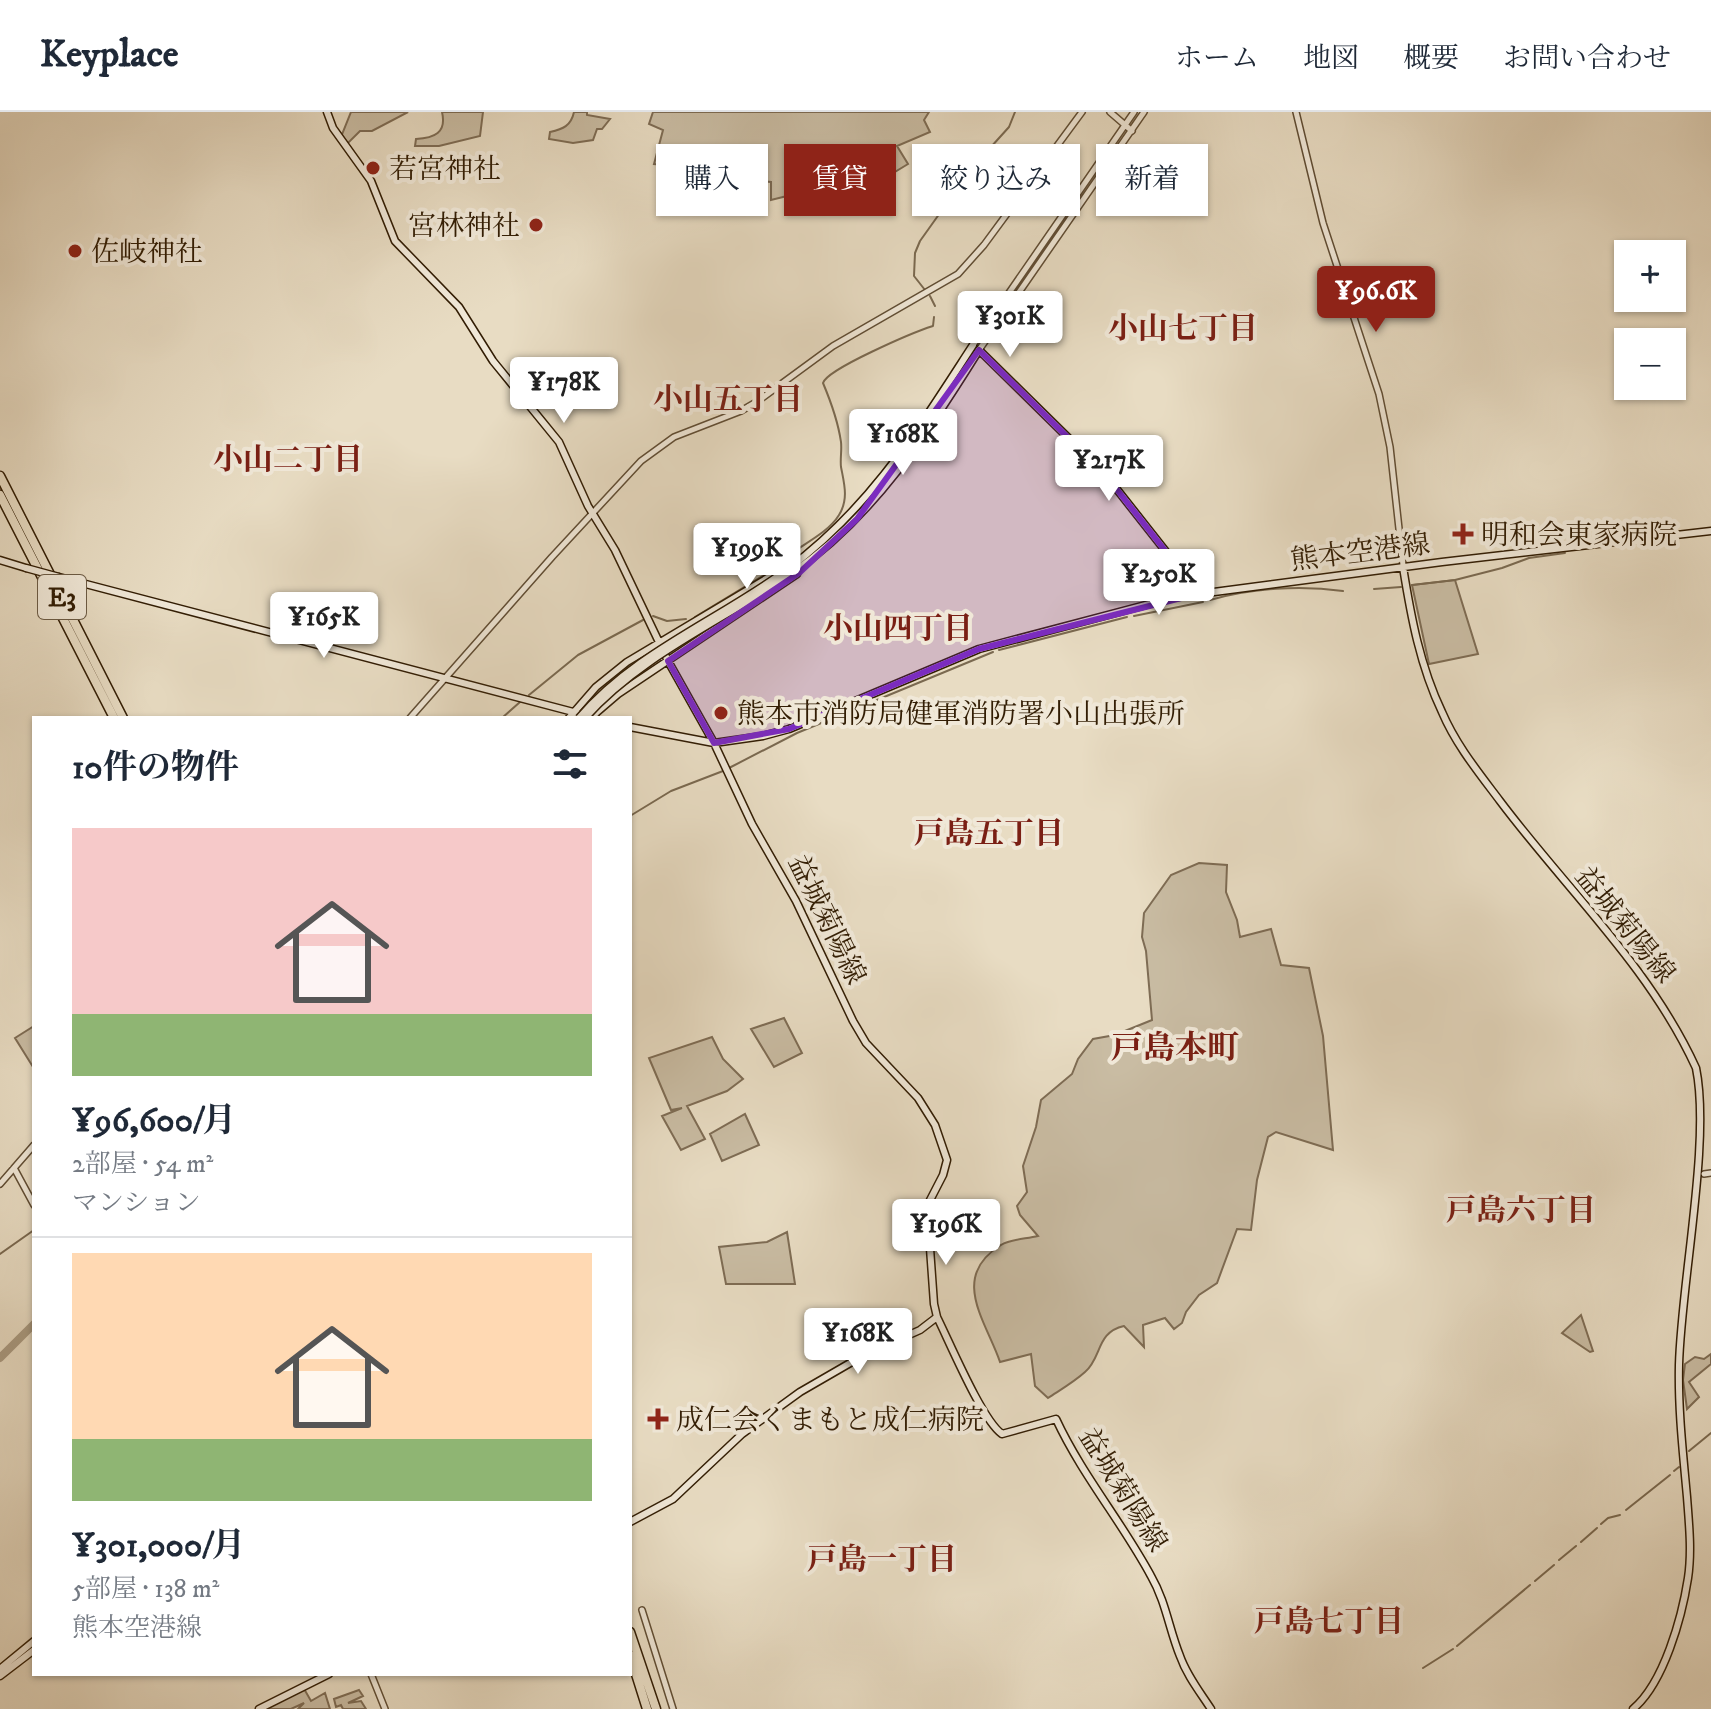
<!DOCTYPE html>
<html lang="ja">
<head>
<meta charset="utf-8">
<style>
  body { margin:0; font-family:"IM FELL DW Pica","Noto Serif JP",serif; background:#f2f2f3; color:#1f2937; height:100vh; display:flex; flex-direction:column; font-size:30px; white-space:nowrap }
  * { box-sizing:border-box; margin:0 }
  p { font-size:26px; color:#747a83 }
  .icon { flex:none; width:44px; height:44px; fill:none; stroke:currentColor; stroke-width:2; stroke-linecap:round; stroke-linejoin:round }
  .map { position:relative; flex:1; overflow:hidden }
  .drawer { position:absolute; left:32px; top:604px; width:600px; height:960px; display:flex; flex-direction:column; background:#fff; border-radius:0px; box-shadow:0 2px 6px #0004 }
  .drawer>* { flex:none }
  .banner { position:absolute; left:656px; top:32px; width:760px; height:72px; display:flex; gap:16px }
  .fabs { position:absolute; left:1614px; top:128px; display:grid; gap:16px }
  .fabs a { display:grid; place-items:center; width:72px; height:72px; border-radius:0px; background:#fff; box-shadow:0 2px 6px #0004; font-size:40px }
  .price { position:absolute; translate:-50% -68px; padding:0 18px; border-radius:8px; background:#fff; color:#222; font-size:26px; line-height:52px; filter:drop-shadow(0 2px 4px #0008) }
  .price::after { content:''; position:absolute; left:50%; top:48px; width:24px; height:18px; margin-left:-12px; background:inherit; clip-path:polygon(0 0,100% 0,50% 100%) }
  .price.active { background:#8f2418; color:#fff }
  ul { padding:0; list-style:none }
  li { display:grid; align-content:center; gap:16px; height:424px; padding:0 40px }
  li+li { border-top:2px solid #e0e1e3 }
  li span { display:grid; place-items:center; height:248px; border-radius:0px; color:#555 }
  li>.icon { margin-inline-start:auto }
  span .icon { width:144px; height:144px; fill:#fffc; stroke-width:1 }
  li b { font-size:34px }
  h2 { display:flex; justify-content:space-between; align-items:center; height:96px; padding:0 40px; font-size:34px }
  .chip { padding:0 28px; border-radius:0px; background:#fff; box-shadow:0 2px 6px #0004; font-size:28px; line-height:72px }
  .chip.active { background:#8f2418; color:#fff }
  header { display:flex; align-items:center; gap:48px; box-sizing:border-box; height:112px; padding:0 40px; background:#fff; border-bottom:2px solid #e0e1e3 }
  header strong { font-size:38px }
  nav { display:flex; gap:44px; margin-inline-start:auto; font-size:28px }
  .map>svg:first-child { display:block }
  .green { fill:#c9bca3; stroke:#7e6c54; stroke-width:2 }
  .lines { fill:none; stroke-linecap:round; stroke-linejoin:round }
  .stream { stroke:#7a6950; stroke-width:2 }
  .river { stroke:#aa9b82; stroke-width:8 }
  .tertiary-casing { stroke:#604d34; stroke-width:8 }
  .secondary-casing { stroke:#321d04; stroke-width:9 }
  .motorway-casing { stroke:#321d04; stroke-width:11 }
  .tertiary { stroke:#f0e8d8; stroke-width:5 }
  .secondary { stroke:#f0e8d8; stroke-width:6 }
  .motorway { stroke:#e8dcc3; stroke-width:8 }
  .secondary-bridge-casing { stroke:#321d04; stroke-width:9; stroke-linecap:butt }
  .secondary-bridge { stroke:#f0e8d8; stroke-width:6 }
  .marked { fill:#7b2cbf; fill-opacity:0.2; stroke:#7b2cbf; stroke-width:6; stroke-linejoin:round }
  .poi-dot { fill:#8f2418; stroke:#f0e8d8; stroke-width:3 }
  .labels { text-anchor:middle; stroke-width:8; stroke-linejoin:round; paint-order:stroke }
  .shield { fill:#f0e8d8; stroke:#6b5a44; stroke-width:2 }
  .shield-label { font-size:26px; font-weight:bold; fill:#321d04 }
  .poi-label { font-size:28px; fill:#321d04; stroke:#f0e8d8; text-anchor:start }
  .street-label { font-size:28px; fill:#321d04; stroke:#f0e8d8 }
  .neighbourhood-label { font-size:30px; font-weight:bold; fill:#7a1f14; stroke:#f0e8d8 }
  .quarter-label { font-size:32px; font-weight:bold; fill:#7a1f14; stroke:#f0e8d8 }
</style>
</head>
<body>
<header>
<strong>Keyplace</strong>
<nav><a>ホーム</a><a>地図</a><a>概要</a><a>お問い合わせ</a></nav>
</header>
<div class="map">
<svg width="1711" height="1597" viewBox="0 0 1711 1597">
  <rect width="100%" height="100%" fill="#e8dcc3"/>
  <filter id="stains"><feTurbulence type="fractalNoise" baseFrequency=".0025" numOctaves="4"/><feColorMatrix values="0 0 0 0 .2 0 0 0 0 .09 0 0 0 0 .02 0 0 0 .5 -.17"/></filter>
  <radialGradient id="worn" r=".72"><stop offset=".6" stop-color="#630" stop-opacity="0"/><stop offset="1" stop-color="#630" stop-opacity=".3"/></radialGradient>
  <!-- green -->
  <path class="green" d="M351,0h57l-36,19h-12l-12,12 -7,-6z
    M442,0h41l-3,24 -41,10h-24l1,-7c18,-1 31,-6 26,-27z
    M574,0h13v3l23,4 -8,10h-5l-4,11 -20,3 -24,-4 1,-7c13,-3 21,-6 24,-20z
    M653,0h276l-5,8 6,12 -33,14 11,18 -18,11 1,6 -6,3 -7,-11 -16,5 -15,-27 -10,-1 -11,4 2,7 -18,12 2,9 -21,13 -20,5v-18l-12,-1v-9l-34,2 -3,11h-7v-7l-16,-10h-15l-4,8 -14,-1 1,-10 -13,-1 9,-34 -14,-6z
    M1455,468l23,74 -49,10 -17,-79z
    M1199,751l28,2 -1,27 11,28 3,17 31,-8 10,36 28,3 14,68 10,114 -57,-18 -8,5 -11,43 -6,50 -14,-1 -20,54 -18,12 -13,17 -4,11 -8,6 -9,-11 -22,7 1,22 -20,-21c-28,6 -22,32 -39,46 -11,10 -25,18 -37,26l-13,-12 -4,-32 -31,8c-14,-41 -51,-85 1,-117 10,-6 25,-6 37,-9l-18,-21 -3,-9 10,-14 -4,-26 13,-39 5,-27 31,-26 6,-15 15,-20 22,-4 37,-15 -6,-69 -4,-14 2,-24 27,-38z
    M784,906l18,35 -28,14 -23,-38z
    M34,914v40l-1,1 -18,-29z
    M712,925l11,22 20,20 -16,12 -40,15 18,33 -24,11 -19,-34 20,-8 -11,2 -22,-52z
    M745,1002l14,31 -37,16 -12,-27z
    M787,1120l8,52h-69l-7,-37 48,-5z
    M1581,1203l12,36 -3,1 -28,-19z
    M1711,1242v10l-22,18 10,15 -12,12 -4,-29 2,-16 10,-7 9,2z
    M303,1575l8,14 14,-8 5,16h-32l6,-6 -13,6h-26z
    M359,1578l4,6 -15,7 13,-2 5,8h-23l-2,-4 -5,2 -2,-8z"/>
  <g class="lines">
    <!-- stream -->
    <path class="stream" d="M925,178l-11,-14 1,-23 5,-12 52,-73 37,-41 6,-15
      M930,184l5,10
      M786,445c17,-13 42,-24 53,-42 10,-16 5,-32 2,-48 -1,-8 1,-17 0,-25 -3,-21 -10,-40 -18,-59 4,-14 91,-51 110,-57l1,-9
      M1412,473l43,-5 47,-12 27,-10 36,-5
      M1374,477l27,-2
      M1210,488c42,-12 90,-15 133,-9
      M653,504l14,5 19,-2
      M1134,504l69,-14
      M695,505l69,-42 18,-15
      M999,538l128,-33
      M529,583l49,-40 65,-35
      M502,606l18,-16
      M729,656l68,-35 196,-81
      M630,704l41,-25 52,-20
      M0,1142l34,-24
      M1689,1339l22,-18
      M1674,1359l5,-4
      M1626,1398l44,-35
      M1601,1412l7,-6 12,-3
      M1581,1430l16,-14
      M1559,1448l17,-14
      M1535,1469l19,-16
      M1457,1534l73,-61
      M1423,1556l30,-19"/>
    <!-- river -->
    <path class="river" d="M0,1246l34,-34"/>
    <!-- tertiary casing -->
    <g class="tertiary-casing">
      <path id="tertiary" d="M1110,0l22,19
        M1296,0l27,111 56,171 11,53 13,118
        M973,233l161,-233
        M979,238l165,-238
        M410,606l142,-161 89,-96 33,-24 67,-26 17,-10 75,-55 125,-72 26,-29 98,-133
        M14,1056l20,37
        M1704,1062l7,-1
        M0,1072l34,-39
        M642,1498l31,99
        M371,1562l14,35"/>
    </g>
    <!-- secondary casing -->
    <g class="secondary-casing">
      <path id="secondary" d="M327,0l6,16 38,53 24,60 64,66 34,54 66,81 29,64 27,44 53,111 46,82 38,81 44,77 57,120 13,22 52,55 17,27 12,35 -4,15 -16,31 7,98 3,13c13,26 45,103 65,117l54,-15c26,56 66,103 95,157 15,26 18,53 29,80 7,20 20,36 31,53
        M0,448l26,8
        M1403,455c8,50 17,99 39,145 14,33 37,61 58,89 66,88 150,166 196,267 15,73 -15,215 -17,297 -1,44 4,88 8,132 2,27 5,54 1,81 -6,39 -24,105 -55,131
        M788,457c84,-63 129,-138 185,-224
        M792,461c81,-55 136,-141 187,-223l125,123 93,118 4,1
        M59,465l537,141
        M569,606l27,-31 31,-25 164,-98
        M590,606l28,-24 179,-120
        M630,615l84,16 49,-7 26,-7 190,-80 197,-52 266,-35 269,-31
        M630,1410l43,-23 69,-65 58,-42 64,-37 56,-25 17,-13
        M0,1557l34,-28
        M0,1564l34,-26
        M259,1597l70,-35"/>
    </g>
    <!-- motorway casing -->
    <g class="motorway-casing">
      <path id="motorway" d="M0,364l123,242
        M0,383l114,223
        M630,1520l26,77
        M630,1543l17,54"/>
    </g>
    <!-- tertiary -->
    <use href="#tertiary" class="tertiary"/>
    <!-- secondary -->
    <use href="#secondary" class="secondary"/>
    <!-- motorway -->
    <use href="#motorway" class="motorway"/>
    <!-- secondary-bridge casing -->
    <g class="secondary-bridge-casing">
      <path id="secondary-bridge" d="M26,456l33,9
        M579,606c56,-66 140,-98 209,-149
        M585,606c56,-63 139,-98 207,-145"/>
    </g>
    <!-- secondary-bridge -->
    <use href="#secondary-bridge" class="secondary-bridge"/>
  </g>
  <!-- marked area -->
  <path class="marked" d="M979,238l125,123 93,118 8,1 -226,57 -190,80 -75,14 -46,-82 131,-88 58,-54z"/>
  <!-- markers -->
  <g class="poi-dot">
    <circle cx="373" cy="56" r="8"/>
    <circle cx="536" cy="113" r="8"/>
    <circle cx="75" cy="139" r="8"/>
    <path d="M1459 410h8v8h8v8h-8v8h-8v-8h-8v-8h8z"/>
    <circle cx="721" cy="601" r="8"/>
    <path d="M654 1295h8v8h8v8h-8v8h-8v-8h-8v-8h8z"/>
  </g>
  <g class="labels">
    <!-- shield labels -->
    <rect class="shield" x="38" y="463" width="48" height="44" rx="6"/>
    <g class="shield-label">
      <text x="62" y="494">E3</text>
    </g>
    <!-- poi labels -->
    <g class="poi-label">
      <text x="389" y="66">若宮神社</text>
      <text x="520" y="123" text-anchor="end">宮林神社</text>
      <text x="91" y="149">佐岐神社</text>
      <text x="1481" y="432">明和会東家病院</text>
      <text x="737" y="611">熊本市消防局健軍消防署小山出張所</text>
      <text x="676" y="1317">成仁会くまもと成仁病院</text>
    </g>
    <!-- street labels -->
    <g class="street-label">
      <text transform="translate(1360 439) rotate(-7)" y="10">熊本空港線</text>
      <text transform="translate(828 807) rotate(64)" y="10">益城菊陽線</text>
      <text transform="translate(1626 812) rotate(51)" y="10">益城菊陽線</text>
      <text transform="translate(1124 1377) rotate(58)" y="10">益城菊陽線</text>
    </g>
    <!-- neighbourhood labels -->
    <g class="neighbourhood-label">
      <text x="1183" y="226">小山七丁目</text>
      <text x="728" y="297">小山五丁目</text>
      <text x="288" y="357">小山二丁目</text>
      <text x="898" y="526">小山四丁目</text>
      <text x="989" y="731">戸島五丁目</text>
      <text x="1521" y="1108">戸島六丁目</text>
      <text x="882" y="1457">戸島一丁目</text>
      <text x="1329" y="1519">戸島七丁目</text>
    </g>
    <!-- quarter labels -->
    <g class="quarter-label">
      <text x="1175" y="946">戸島本町</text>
    </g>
  </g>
  <rect width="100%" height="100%" filter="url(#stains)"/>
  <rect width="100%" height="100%" fill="url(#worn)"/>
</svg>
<div class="fabs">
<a>+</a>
<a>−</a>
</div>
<b class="price active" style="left:1376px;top:222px">¥96.6K</b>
<b class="price" style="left:1010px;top:247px">¥301K</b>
<b class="price" style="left:564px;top:313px">¥178K</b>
<b class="price" style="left:903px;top:365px">¥168K</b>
<b class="price" style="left:1109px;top:391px">¥217K</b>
<b class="price" style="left:747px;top:479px">¥199K</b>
<b class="price" style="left:1159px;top:505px">¥250K</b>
<b class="price" style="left:324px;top:548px">¥165K</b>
<b class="price" style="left:946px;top:1155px">¥196K</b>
<b class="price" style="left:858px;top:1264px">¥168K</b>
<div class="banner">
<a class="chip">購入</a>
<a class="chip active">賃貸</a>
<a class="chip">絞り込み</a>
<a class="chip">新着</a>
</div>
<section class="drawer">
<h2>10件の物件<svg class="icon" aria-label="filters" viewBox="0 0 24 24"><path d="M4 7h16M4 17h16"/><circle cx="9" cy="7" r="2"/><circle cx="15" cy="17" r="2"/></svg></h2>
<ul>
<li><span style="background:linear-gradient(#f6c9c9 75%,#8fb573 0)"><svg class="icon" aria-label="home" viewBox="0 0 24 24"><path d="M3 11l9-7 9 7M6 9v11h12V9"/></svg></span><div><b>¥96,600/月</b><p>2部屋 · 54 m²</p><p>マンション</p></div></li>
<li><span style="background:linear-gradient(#ffd9b3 75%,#8fb573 0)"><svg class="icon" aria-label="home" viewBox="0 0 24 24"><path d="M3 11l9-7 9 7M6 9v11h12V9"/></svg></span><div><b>¥301,000/月</b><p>5部屋 · 138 m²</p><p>熊本空港線</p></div></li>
</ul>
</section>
</div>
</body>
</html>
